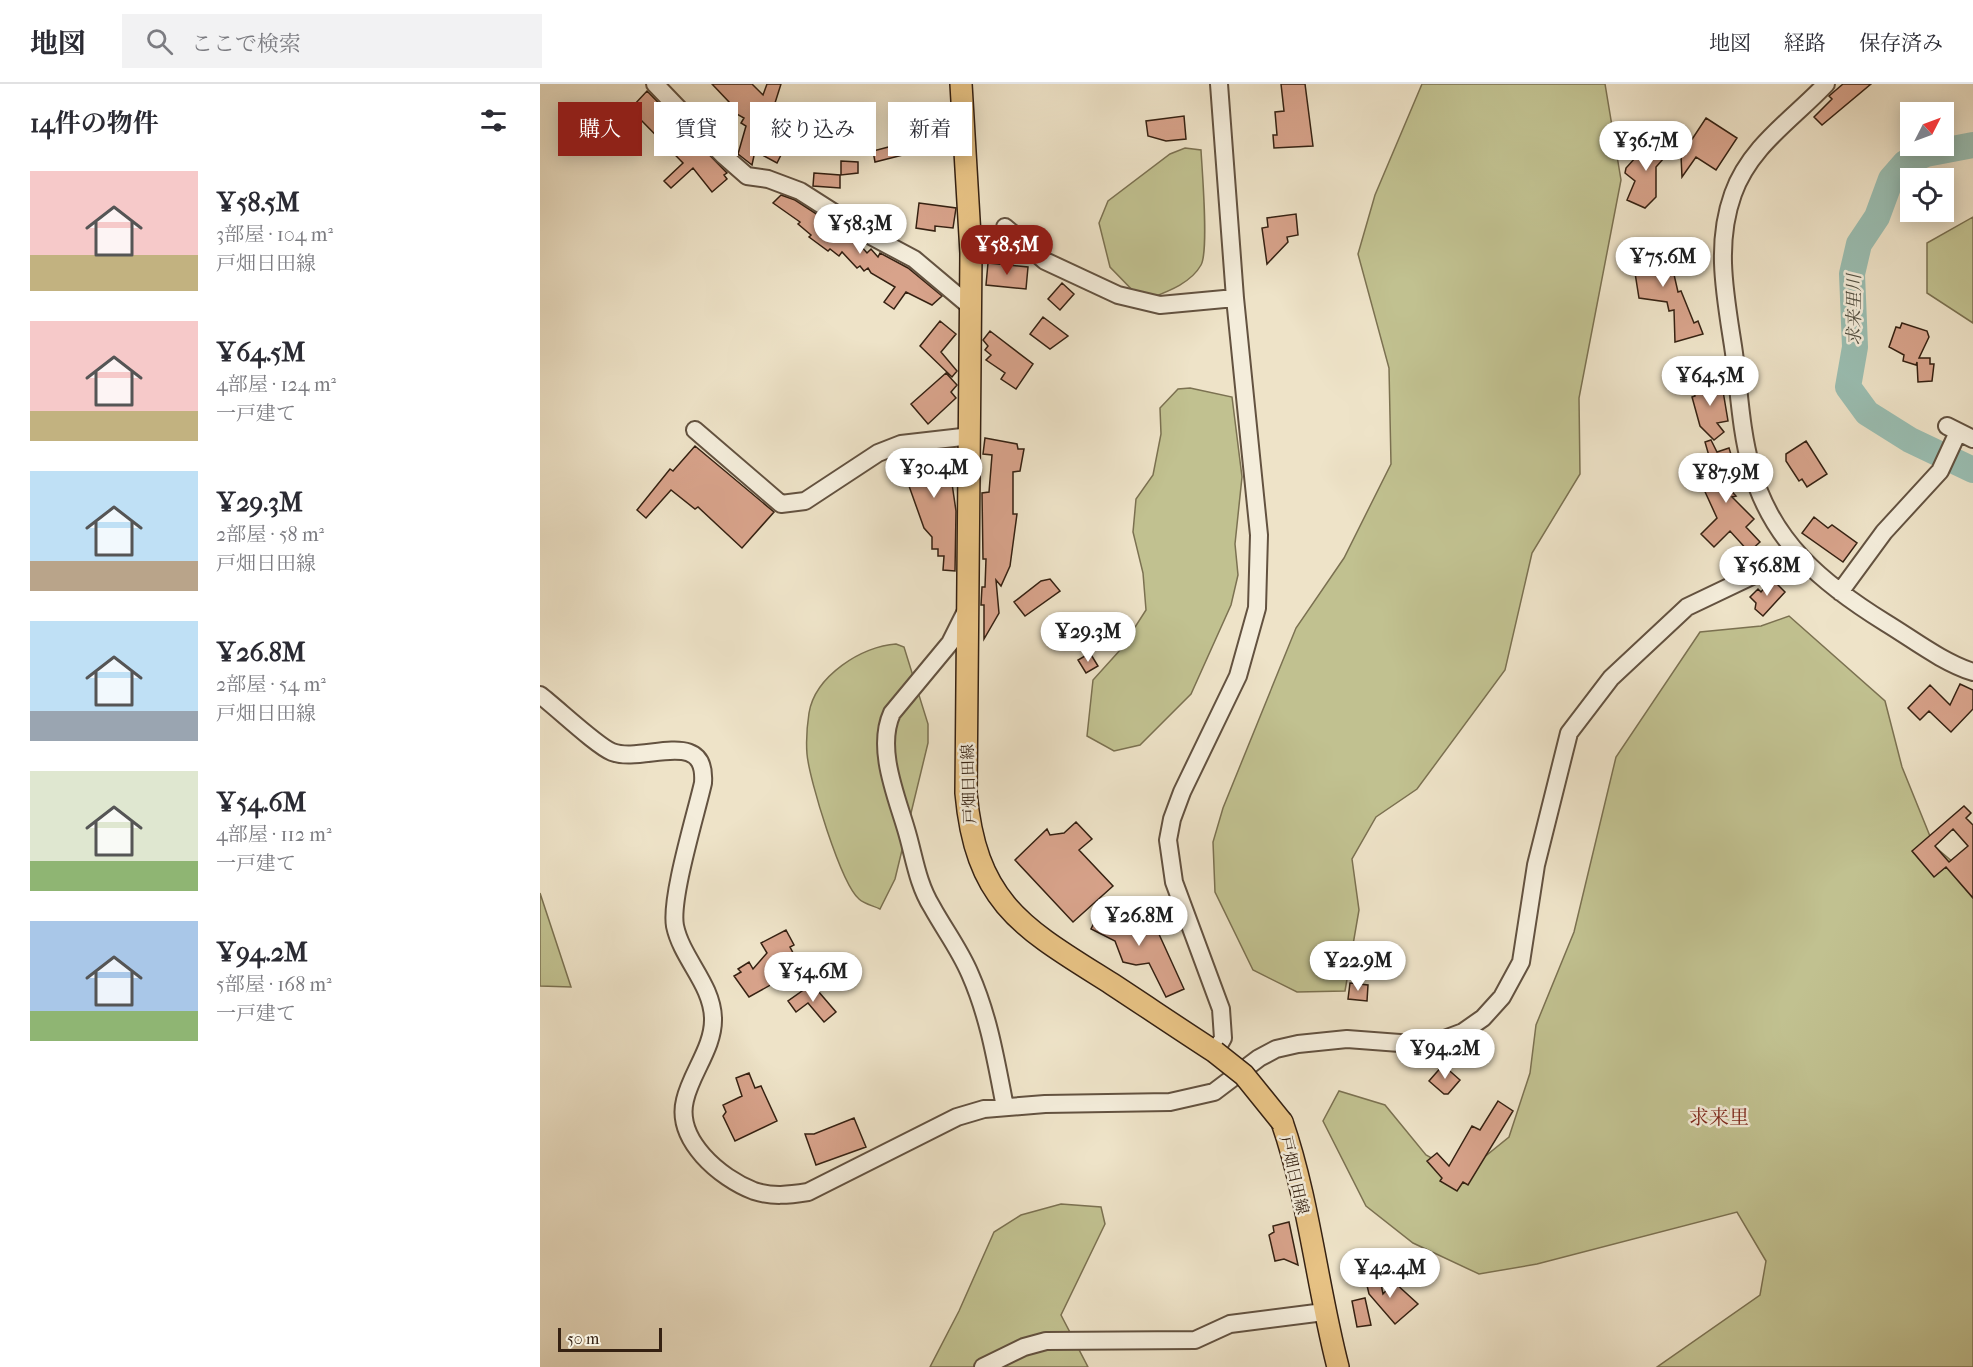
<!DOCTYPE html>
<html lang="ja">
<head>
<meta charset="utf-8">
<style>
  body { margin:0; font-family:"IM FELL French Canon","Noto Serif JP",serif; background:#f2f2f3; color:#2b2b33; height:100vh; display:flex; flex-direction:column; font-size:22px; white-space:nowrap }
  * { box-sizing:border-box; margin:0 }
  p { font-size:20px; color:#7c7c81 }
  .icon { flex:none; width:33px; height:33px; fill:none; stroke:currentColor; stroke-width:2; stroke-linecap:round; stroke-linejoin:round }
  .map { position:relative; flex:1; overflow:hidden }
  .panel { display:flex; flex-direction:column; background:#fff; width:540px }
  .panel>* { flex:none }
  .guide { position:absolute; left:18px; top:18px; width:570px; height:54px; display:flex; gap:12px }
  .needle { width:39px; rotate:48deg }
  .fabs { position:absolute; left:1360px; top:18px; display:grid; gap:12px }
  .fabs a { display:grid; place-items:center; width:54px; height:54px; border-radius:0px; background:#fff; box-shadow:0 3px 15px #0003; font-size:30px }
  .scale { position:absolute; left:18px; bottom:15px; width:104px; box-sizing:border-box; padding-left:6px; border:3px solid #352112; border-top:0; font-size:16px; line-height:21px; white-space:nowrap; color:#352112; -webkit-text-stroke:4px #f4eddb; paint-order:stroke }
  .price { position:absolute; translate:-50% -51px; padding:0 14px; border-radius:21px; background:#fff; color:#222; font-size:20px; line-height:39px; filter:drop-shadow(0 2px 3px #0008) }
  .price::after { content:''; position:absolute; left:50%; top:36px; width:18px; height:14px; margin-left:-9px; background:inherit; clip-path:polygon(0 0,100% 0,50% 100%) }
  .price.current { background:#8f2418; color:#fff }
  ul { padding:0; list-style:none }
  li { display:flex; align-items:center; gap:18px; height:150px; padding:0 30px }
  li span { display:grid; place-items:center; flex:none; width:168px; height:120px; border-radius:0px; color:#555 }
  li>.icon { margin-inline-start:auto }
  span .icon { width:72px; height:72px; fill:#fffc; stroke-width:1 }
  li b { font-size:26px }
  h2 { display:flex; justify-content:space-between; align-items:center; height:72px; padding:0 30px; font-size:26px }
  .tag { padding:0 21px; border-radius:0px; background:#fff; box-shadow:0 3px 15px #0003; font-size:21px; line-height:54px }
  .tag.current { background:#8f2418; color:#fff }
  header { display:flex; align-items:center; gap:36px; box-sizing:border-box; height:84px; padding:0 30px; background:#fff; border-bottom:2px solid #e1e1e2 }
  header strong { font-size:28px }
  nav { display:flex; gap:33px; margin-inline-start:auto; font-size:21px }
  .search { width:420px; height:54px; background:#f2f2f3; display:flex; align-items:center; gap:15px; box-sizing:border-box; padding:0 21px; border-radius:0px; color:#7c7c81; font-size:22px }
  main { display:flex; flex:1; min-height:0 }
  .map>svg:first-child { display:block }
  .green { fill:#c1c190; stroke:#7b7151; stroke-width:1.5 }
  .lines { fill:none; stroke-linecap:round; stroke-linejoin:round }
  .river { stroke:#9abeb2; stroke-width:26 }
  .building { fill:#d8a38b; stroke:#352112; stroke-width:1.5; fill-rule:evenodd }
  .minor-casing { stroke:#635240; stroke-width:20 }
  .major-casing { stroke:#352112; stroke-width:24 }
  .minor { stroke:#f4eddb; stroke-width:16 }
  .major { stroke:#e7c284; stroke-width:21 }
  .major-bridge-casing { stroke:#352112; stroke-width:24; stroke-linecap:butt }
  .major-bridge { stroke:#e7c284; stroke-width:21 }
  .labels { text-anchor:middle; stroke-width:5; stroke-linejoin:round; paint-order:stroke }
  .street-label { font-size:16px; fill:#352112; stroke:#f4eddb }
  .water-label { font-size:18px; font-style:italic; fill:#535042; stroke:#f4eddb }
  .quarter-label { font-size:20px; fill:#7a1f14; stroke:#f4eddb }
</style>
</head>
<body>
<header>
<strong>地図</strong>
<div class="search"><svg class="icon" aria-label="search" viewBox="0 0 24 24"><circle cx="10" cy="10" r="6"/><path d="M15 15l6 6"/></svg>ここで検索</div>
<nav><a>地図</a><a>経路</a><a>保存済み</a></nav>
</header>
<main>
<section class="panel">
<h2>14件の物件<svg class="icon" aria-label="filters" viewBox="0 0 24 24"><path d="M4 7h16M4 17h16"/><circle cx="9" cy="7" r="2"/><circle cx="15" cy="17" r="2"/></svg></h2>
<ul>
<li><span style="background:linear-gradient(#f6c9c9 70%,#c2b280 0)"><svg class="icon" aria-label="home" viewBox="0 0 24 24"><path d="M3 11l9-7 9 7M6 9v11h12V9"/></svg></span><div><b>¥58.5M</b><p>3部屋 · 104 m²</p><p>戸畑日田線</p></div></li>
<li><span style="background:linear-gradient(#f6c9c9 75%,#c2b280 0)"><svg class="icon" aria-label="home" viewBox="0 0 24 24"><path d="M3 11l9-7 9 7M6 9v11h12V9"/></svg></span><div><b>¥64.5M</b><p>4部屋 · 124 m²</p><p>一戸建て</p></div></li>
<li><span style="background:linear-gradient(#bfe0f5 75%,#b9a48a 0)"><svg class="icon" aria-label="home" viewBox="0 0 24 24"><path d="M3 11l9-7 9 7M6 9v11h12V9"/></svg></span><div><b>¥29.3M</b><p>2部屋 · 58 m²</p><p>戸畑日田線</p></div></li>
<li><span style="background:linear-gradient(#bfe0f5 75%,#9aa5b1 0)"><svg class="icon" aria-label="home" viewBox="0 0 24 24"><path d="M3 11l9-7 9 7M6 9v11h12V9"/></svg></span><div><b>¥26.8M</b><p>2部屋 · 54 m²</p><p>戸畑日田線</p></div></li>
<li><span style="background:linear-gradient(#dfe7d0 75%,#8fb573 0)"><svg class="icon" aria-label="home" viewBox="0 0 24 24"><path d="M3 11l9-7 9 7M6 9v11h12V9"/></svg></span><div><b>¥54.6M</b><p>4部屋 · 112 m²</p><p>一戸建て</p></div></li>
<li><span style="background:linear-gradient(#a9c7e8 75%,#8fb573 0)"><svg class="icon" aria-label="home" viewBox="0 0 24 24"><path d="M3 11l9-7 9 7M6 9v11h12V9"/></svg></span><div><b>¥94.2M</b><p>5部屋 · 168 m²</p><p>一戸建て</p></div></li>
</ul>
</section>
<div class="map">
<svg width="1433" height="1283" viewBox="0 0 1433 1283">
  <rect width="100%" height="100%" fill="#eee3c8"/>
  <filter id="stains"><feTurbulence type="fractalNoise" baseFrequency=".00333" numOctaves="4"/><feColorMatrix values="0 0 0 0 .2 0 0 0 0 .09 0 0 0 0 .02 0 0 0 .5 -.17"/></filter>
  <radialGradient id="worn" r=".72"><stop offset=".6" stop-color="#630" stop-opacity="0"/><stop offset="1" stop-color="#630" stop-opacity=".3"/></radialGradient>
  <!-- green -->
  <path class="green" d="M882,0h183l16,96 -42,218 1,76 -48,79 -27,117 -88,119 -41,28 -24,42 7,51 -14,81 -48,1 -44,-22 -38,-78 -2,-50 10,-34 73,-180 48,-70 47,-94 -2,-96 -31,-114 17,-59z
    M645,64l16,2c1,20 8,101 0,115 -11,20 -38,28 -58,36l-33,-34 -11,-44 9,-22 62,-47z
    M1433,133v106l-46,-30v-50z
    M650,304l42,9 10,80 -7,67 3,31 -7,30 -40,89 -51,51 -26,6 -27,-15 6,-56 28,-31 25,-39 -3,-37 -10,-41 3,-33 17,-24 8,-41 -1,-26 18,-19z
    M1249,532l96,85 17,66 32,79 39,33v488h-316l103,-72 6,-34 -29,-49 -200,52 -58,10 -66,-31 -47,-37 -43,-85 16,-30 46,14 41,50 36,20 47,-38 21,-64 6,-48 38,-93 42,-175 84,-125 61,-6z
    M356,560l8,3 24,77v19l-33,136 -15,30c-6,-3 -16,-5 -21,-10 -18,-15 -50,-120 -52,-145 -1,-13 0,-28 2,-41 6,-37 53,-67 87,-69z
    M0,809l31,94 -31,-1z
    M521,1120l40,3 4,17 -44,91 27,52h-158l29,-56 35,-79 27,-17z"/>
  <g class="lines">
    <!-- river -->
    <path class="river" d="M1433,61l-47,9 -21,9 -14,16 -14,38 -18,27 -7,30 3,73 -7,40 19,26 43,27 63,30"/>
  </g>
  <!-- building -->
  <path class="building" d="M172,0h40l11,11 4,-11h14l-6,19 -14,27h3l-3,10 22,11 -6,12 -22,-12 -3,14 -14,-11 8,-28 -5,-3 3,-5 -18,-10 3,-6z
    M741,0h24l8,62 -39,2 -1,-13h4l-2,-23 9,-1z
    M1303,0h28l-49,41 -8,-8 18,-18 -3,-3z
    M107,7l80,82 -3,2 3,4 -15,13 -19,-24 -22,20 -7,-7 19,-18 -43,-44 -12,11 -9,-9z
    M644,32l2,23 -20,2 -18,-5 -2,-15z
    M1166,34l31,20 -21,32 -20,-13 -14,20 -1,-21z
    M1115,52l16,14 -15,17v30l-11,11 -18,-8 8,-19 -10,-8 1,-5z
    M360,60l3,11 -28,7 -2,-11z
    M301,77l17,1v11l-17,2z
    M274,89l26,2v13l-27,-2z
    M241,111l14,5 60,39 12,14 4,-4 7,8 2,-4 28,15 34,28 -10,9 -26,-13 -12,17 -10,-7 11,-15 -24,-14 -3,-5 -4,3 -4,-5 -3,2 -15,-16 -3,4 -9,-7 -2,2 -19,-14 2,-2 -13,-11 2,-2 -27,-19z
    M379,119l37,5 -3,20 -18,-2v5l-19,-3z
    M756,130l2,21 -11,2 1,5 -21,22 -5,-36 6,-1 -1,-9z
    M1127,160l11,48 3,-1 13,32 4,-2 5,13 -28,8 -1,-32 -5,1 -2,-9 -28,-4 -4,-25 -4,1 -5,-18z
    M448,179l40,4 -2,22 -40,-4z
    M522,199l12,11 -14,16 -12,-11z
    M503,233l25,19 -18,13 -20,-15z
    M400,237l16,13 -15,18 16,19 -5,6 -32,-31z
    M1362,239l25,8 2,6 -10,21h11v6h4l-2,17 -14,1 -1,-20 -1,3 -13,-4 1,-6 -15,-8 7,-20 4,1z
    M450,247l43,33 -17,25 -15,-10 4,-6 -19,-13 5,-5 -6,-5 3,-4 -5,-6z
    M406,289l11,12 -6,7 5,6 -28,26 -17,-20z
    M1181,295l7,42 -11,2 7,9 -10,8 -14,-14 -8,-29 3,-1 -2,-12z
    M445,354l32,6 1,5h6l-4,22 -7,1v42h4l-7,52 -9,20 -5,-6 3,33 -15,26v-34h-3l1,-18h3l1,-28h-3l-1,-66 7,-1 3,-37 -9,-1z
    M1171,356l6,12 12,-4 4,13 -11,3 8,16 -6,3 12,13 -4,1 22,22 -8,8 14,15 -11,10 -19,-21 -16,16 -13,-13 16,-16 -16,-35 14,-6 -10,-35z
    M1266,357l21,33 -20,13 -5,-8 -3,2 -13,-20v-7z
    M155,362l79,66 -32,36 -44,-41 -3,2 -24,-19 -25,28 -9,-8 33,-41 3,2z
    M407,365l9,62 -1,60 -12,-1 1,-14h-6v-7h-6v-12l-8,-9 -25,-70 5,-4z
    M1274,433l14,11 4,-3 25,18 -14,19 -41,-29z
    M510,495l10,12 -35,25 -11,-14 27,-21z
    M1232,495l13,13 -22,24 -8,-7 1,-6 -6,-6 8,-8 3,3z
    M550,569l8,13 -12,7 -8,-13z
    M1420,600l13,6v19l-22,23 -22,-21 -9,9 -12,-12 22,-23 20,20z
    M1424,722l7,7 -5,5 7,7v73l-27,-31 -12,10 -22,-26zM1413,745l15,17 -19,16 -14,-16z
    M536,738l16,17 -13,11 34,36 -40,36 -58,-62 32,-31 3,6 14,-2z
    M563,821l55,27 26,57 -18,8 -17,-34 -13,2 -13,-3 -8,-21 -24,-12z
    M246,846l8,15 -4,2 11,21 -52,29 -15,-21 7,-4 -3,-3 11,-7 4,7 14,-16 -6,-10z
    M810,899l18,2 -1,16 -19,-2z
    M272,900l24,28 -12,10 -16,-19 -12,9 -8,-11z
    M903,981l17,15 -12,14h-4l-15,-13z
    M209,989l6,15 6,-2 16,35 -42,20 -12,-25 3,-4 -3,-7 19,-9 -6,-18z
    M958,1017l15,10 -45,74 -5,-3 -6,9 -17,-10 2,-3 -15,-17 10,-8 12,13 23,-40 8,4z
    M314,1034l12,29 -50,18 -11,-31h9z
    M749,1138l9,43 -14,-6 -9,2 -6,-26 5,-3 -1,-6z
    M839,1190l4,20 11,-12 24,22 -23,20 -26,-30 -4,-17z
    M825,1214l6,27 -14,2 -5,-26z"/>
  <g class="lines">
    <!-- minor casing -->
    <g class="minor-casing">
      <path id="minor" d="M115,0l68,71 24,21 21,3 32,12 69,44 45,24 57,48
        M1286,0c-33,35 -76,62 -93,110 -18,50 -8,100 0,152 6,39 7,82 18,121 20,75 72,117 135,156 28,17 56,39 87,49
        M465,143l40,34 73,34 42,10 75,-7
        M1407,342l26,13
        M155,346l86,74 24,-3 73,-48 23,-9 70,-8
        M1300,508l44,-60 56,-61 18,-39
        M426,527l-16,32 -58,70c-16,35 4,82 14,116 8,26 11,54 26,78 12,22 28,43 38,67 19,43 26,87 35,133
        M0,611c17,13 57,51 72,57 31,12 95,-26 91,31 -7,31 -33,115 -28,143 7,33 37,58 38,92 1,29 -22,55 -28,82 -10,40 35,78 69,91 18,6 35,4 54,1l149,-75 27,-8 61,-5 125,-2 44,-10 45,-34 17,-9 22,-5 49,-5 66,5 26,-3 24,-9 20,-14 19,-21 19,-35 15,-97 33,-132 42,-55 76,-71 109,-52
        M675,968l8,-14 -2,-29 -47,-127 -6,-42 4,-21 10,-27 56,-116 19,-68 2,-73 -24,-237 -16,-214
        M443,1283l41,-20 22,-6 149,-1 35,-16 94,-12"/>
    </g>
    <!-- major casing -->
    <g class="major-casing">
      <path id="major" d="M421,0l10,169 -5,540c10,112 59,136 146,191 35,23 69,46 103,68
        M742,1038c27,78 35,164 56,245"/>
    </g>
    <!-- minor -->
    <use href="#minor" class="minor"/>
    <!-- major -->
    <use href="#major" class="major"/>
    <!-- major-bridge casing -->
    <g class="major-bridge-casing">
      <path id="major-bridge" d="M675,968l29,23 38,47"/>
    </g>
    <!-- major-bridge -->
    <use href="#major-bridge" class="major-bridge"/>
  </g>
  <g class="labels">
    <!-- street labels -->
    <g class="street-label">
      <text transform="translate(428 700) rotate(-92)" y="6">戸畑日田線</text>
      <text transform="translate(755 1091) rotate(77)" y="6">戸畑日田線</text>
    </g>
    <!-- water labels -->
    <g class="water-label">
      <text transform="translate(1314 226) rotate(-90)" y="6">求来里川</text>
    </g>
    <!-- quarter labels -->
    <g class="quarter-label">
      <text x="1179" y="1040">求来里</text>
    </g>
  </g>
  <rect width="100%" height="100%" filter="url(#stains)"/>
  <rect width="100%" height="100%" fill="url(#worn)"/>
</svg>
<div class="fabs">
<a><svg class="needle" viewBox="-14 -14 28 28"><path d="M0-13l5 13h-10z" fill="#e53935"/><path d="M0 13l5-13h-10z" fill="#7c7c81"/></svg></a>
<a><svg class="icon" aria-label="locate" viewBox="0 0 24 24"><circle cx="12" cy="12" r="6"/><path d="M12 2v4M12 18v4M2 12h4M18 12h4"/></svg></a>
</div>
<div class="scale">50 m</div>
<b class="price" style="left:1106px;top:88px">¥36.7M</b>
<b class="price" style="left:320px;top:171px">¥58.3M</b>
<b class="price current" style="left:467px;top:192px">¥58.5M</b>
<b class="price" style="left:1123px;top:204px">¥75.6M</b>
<b class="price" style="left:1170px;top:323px">¥64.5M</b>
<b class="price" style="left:394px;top:415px">¥30.4M</b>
<b class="price" style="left:1186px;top:420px">¥87.9M</b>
<b class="price" style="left:1227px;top:513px">¥56.8M</b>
<b class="price" style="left:548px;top:579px">¥29.3M</b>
<b class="price" style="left:599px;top:863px">¥26.8M</b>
<b class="price" style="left:818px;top:908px">¥22.9M</b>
<b class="price" style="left:273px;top:919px">¥54.6M</b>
<b class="price" style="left:905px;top:996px">¥94.2M</b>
<b class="price" style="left:850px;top:1215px">¥42.4M</b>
<div class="guide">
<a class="tag current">購入</a>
<a class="tag">賃貸</a>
<a class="tag">絞り込み</a>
<a class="tag">新着</a>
</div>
</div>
</main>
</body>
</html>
